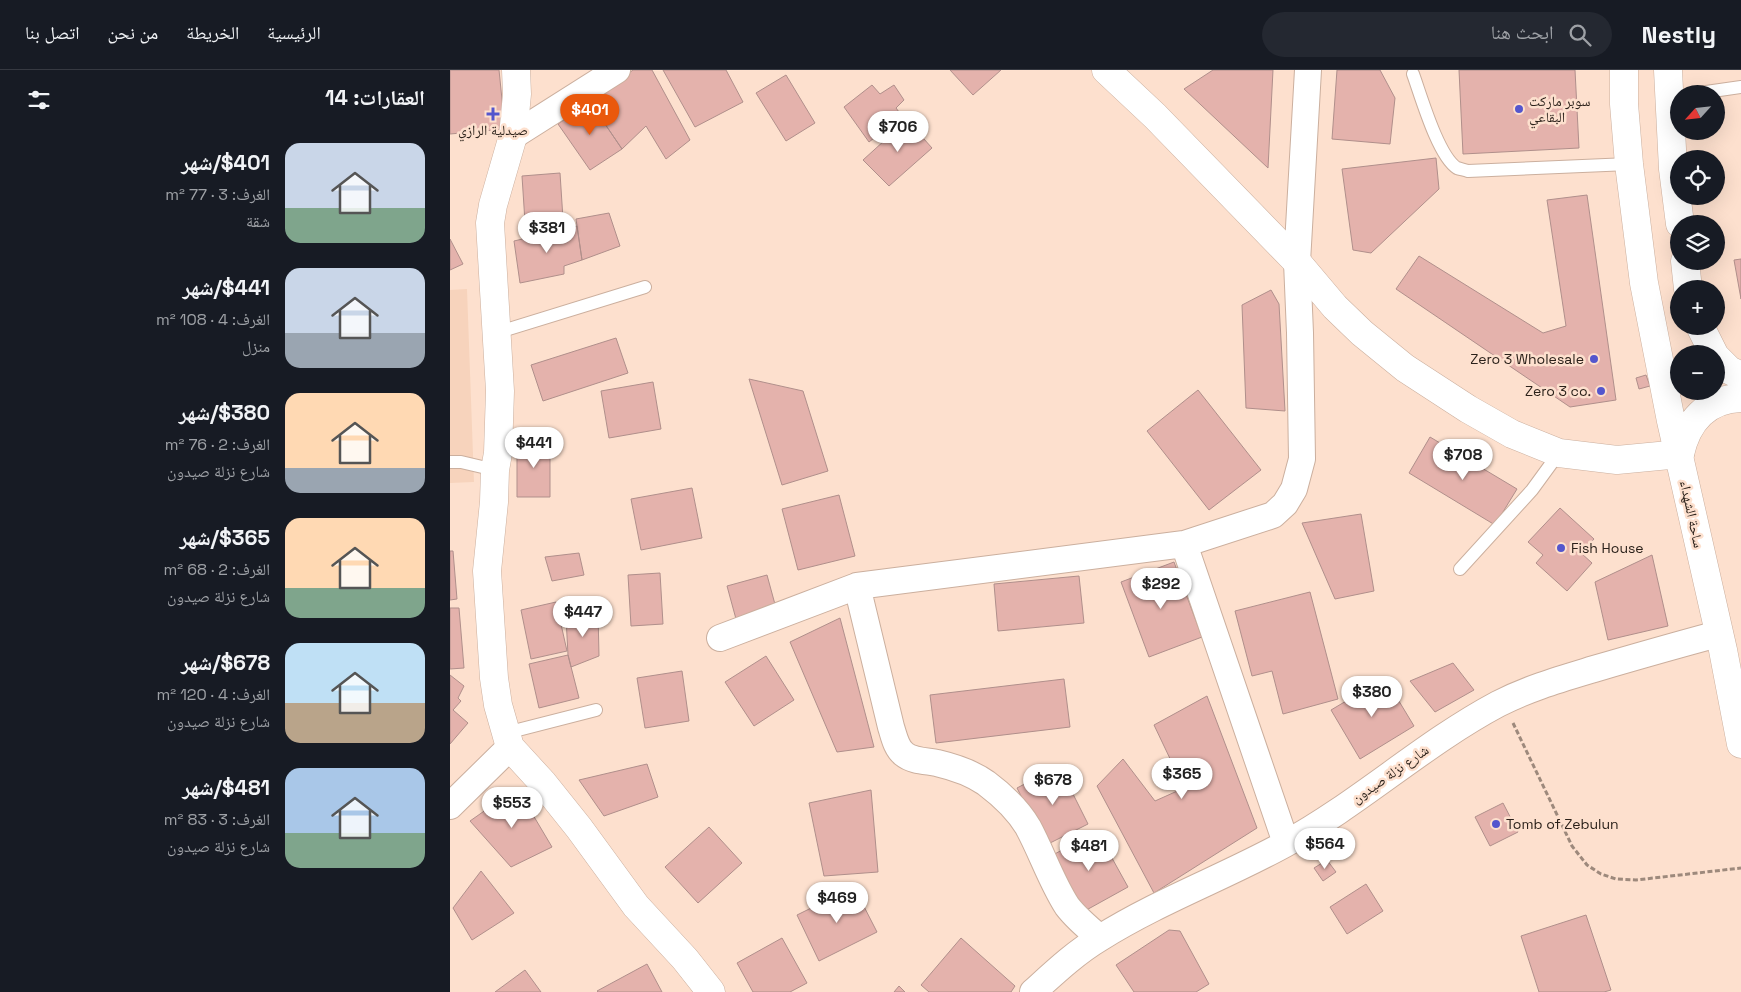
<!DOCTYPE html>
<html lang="ar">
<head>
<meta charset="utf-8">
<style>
  body { margin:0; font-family:"Space Grotesk","Noto Naskh Arabic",sans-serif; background:#242831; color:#f1f3f6; direction:rtl; height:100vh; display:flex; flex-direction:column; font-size:19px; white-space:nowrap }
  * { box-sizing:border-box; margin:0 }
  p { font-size:16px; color:#9ea1a6 }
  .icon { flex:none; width:28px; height:28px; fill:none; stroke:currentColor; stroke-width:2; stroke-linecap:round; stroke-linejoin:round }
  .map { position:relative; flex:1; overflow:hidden; direction:ltr }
  .details { display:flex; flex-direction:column; background:#171b24; width:450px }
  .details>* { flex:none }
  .needle { width:32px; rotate:243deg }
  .tools { position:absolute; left:1220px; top:15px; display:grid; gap:10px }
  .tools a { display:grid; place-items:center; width:55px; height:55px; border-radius:50%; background:#171b24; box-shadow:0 5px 20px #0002; font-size:25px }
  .price { position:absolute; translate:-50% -42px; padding:0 11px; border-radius:18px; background:#fff; color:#222; font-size:16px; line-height:32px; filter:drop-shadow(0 1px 2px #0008) }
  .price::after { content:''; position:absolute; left:50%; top:30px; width:15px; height:11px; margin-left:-8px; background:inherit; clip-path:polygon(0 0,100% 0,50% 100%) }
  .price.current { background:#ea580c; color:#fff }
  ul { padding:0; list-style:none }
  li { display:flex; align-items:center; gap:15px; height:125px; padding:0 25px }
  li span { display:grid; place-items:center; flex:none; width:140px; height:100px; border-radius:15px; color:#555 }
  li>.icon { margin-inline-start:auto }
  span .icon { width:60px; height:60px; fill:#fffc; stroke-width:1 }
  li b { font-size:21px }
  h2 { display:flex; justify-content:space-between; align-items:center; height:60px; padding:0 25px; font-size:21px }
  header { display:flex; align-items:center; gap:30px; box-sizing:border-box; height:70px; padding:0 25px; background:#171b24; border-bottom:1px solid #363941 }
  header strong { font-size:24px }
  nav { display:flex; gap:28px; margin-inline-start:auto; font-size:18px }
  .search { width:350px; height:45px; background:#242831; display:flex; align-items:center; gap:12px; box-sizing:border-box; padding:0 18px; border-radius:28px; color:#9ea1a6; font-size:19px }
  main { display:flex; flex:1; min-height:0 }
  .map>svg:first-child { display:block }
  .built { fill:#f7d3bc }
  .building { fill:#e4b2ac; stroke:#b08f8b }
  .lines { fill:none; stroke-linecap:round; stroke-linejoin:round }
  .service-casing { stroke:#cbaf9e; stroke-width:14 }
  .minor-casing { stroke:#cbaf9e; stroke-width:28 }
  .tertiary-casing { stroke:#cbaf9e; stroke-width:29 }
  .primary-casing { stroke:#cbaf9e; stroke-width:29 }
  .path { stroke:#9d897c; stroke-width:3; stroke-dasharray:5 2.5; stroke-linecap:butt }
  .service { stroke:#fff; stroke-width:12 }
  .minor { stroke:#fff; stroke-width:26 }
  .tertiary { stroke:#fff; stroke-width:28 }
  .primary { stroke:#fff; stroke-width:28 }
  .poi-dot { fill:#5456cd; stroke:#fde0ce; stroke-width:2 }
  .labels { text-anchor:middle; stroke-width:5; stroke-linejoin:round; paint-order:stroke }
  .poi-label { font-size:14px; fill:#2b211a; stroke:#fde0ce; text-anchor:start }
  .street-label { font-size:14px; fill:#2b211a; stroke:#fde0ce }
</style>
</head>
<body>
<header>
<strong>Nestly</strong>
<div class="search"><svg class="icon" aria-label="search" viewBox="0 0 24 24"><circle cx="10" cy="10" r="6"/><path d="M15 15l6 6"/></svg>ابحث هنا</div>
<nav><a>الرئيسية</a><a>الخريطة</a><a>من نحن</a><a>اتصل بنا</a></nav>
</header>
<main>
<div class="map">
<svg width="1291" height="922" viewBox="0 0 1291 922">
  <rect width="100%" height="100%" fill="#fde0ce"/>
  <!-- built -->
  <path class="built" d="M17,219l7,193 -24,1v-193z"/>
  <!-- building -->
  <path class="building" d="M0,0h49l6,59 -55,5z
    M183,0h19l38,70 -24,19 -20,-33 -24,23 -32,-47z
    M213,0h63l17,32 -48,25z
    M500,0h51l-28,25z
    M763,0h60l-5,98 -84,-79z
    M887,0h43l15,28 -5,46 -58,-5z
    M1009,0h116l4,78 -116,6z
    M336,5l29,48 -29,18 -30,-48z
    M422,15l8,9 14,-9 10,15 -8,8 6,8 -33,26 -25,-35z
    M140,32l32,47 -32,21 -32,-46z
    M457,50l25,28 -43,38 -26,-26z
    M986,88l3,31 -68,64 -18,-3 -11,-81z
    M110,103l3,46 -38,3 -3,-46z
    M1137,125l29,205 -46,7 -174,-118 23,-33 124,77 23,-7 -19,-126z
    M159,143l11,33 -38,14 -6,-41z
    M127,156l5,34 -18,6v8l-44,9 -6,-42z
    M0,169l13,25 -13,6z
    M1291,189v40l-7,-39z
    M821,220l8,14 6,107 -39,-3 -4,-103z
    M166,268l12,35 -85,28 -12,-36z
    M1196,305l4,11 -11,3 -3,-11z
    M299,309l54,12 25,80 -46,14z
    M203,312l8,47 -52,9 -8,-47z
    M748,320l63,80 -52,40 -62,-79z
    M980,367l87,52 -22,36 -86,-52z
    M67,371h33v56h-33z
    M242,418l10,50 -61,12 -10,-51z
    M389,425l16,61 -57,14 -16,-61z
    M1110,438l34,31 -13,14 11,10 -25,28 -31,-28 7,-8 -15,-13z
    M911,444l13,77 -39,8 -33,-76z
    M0,481h3l4,48 -7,1z
    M129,483l5,22 -32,6 -7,-24z
    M1202,485l16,71 -60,14 -13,-58z
    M724,492l28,75 -53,20 -28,-75z
    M210,503l3,51 -32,2 -3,-51z
    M317,505l9,33 -40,11 -9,-33z
    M629,506l5,47 -86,8 -4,-47z
    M860,522l28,107 -55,15 -11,-43 -20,5 -17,-65z
    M106,532l11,49 -36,8 -10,-49z
    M0,538h9l5,60 -14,1z
    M148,543l1,43 -28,11 -3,-12 -2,-38z
    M390,548l34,129 -37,5 -47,-110z
    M118,585l11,43 -40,10 -10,-44z
    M316,586l28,44 -40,26 -29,-44z
    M1003,593l21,27 -39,22 -25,-31z
    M232,601l7,50 -44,7 -8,-50z
    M0,605l14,11 -6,12 3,3 -8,9 15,13 -18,21z
    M935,608l29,48 -54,33 -29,-49z
    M614,609l6,48 -134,16 -6,-48z
    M757,626l50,132 -103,65 -57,-107 26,-27 32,42 29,-13 -30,-63z
    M197,694l11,33 -54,19 -25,-36z
    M609,696l29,58 -42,21 -29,-57z
    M67,718l35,59 -41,20 -41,-46z
    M421,720l7,82 -54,4 -15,-73z
    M1053,733l15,29 -28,14 -15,-29z
    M259,757l33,36 -44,40 -33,-36z
    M647,761l31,56 -47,26 -30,-57z
    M877,790l9,12 -13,9 -9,-13z
    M31,801l33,42 -42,27 -19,-32z
    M916,814l17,27 -36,23 -17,-27z
    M404,817l23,45 -58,29 -22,-46z
    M1136,845l25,75 -7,2h-65l-18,-56z
    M719,860l11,1 29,53 -13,8h-62l-18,-27z
    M332,868l25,45 -17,9h-37l-16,-29z
    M511,868l54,48 -4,6h-82l-8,-7z
    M197,894l15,28h-64l-1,-1z
    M75,900l16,22h-46z
    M449,916l6,6h-11z"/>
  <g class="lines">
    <!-- service casing -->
    <g class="service-casing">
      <path id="service" d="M963,4c8,22 25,82 44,94 3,1 8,2 11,3l161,-7
        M1242,24l49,-7
        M46,263l149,-46
        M0,392h11l34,8
        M1010,499l72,-79 27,-37
        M56,663l90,-23"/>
    </g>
    <!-- minor casing -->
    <g class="minor-casing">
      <path id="minor" d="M63,66l104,-66
        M734,474l102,299
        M407,516l327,-42 89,-29 12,-11 9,-15 8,-30 -2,-126 -3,-71 11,-192
        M270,568l137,-52 34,141c3,9 5,21 13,27 8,7 23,7 33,9 17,4 35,10 49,20 16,12 32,27 42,44 14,26 23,54 39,79 9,12 21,22 33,32
        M0,736l60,-59
        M583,922c21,-19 42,-39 67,-54 59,-37 125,-61 185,-94 75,-41 138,-100 213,-140 31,-16 63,-25 96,-35 41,-12 83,-24 124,-35"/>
    </g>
    <!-- tertiary casing -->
    <g class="tertiary-casing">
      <path id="tertiary" d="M66,0l1,24 -4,42 -20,69 -3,18 10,168 -2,62 -3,17 -1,32 -7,69 7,107 4,27 12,42 33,36 36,45 57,78 49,53 26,33
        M656,0l49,46 142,146 38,45 27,26 43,35 63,41 44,25 47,19 58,7 63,-6"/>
    </g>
    <!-- primary casing -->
    <g class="primary-casing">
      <path id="primary" d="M1174,0v34l5,60 15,119 27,138 52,229 18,94
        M1218,0l5,99 7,55
        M1235,191l3,28
        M1250,256l14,28
        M1266,287l13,13 12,6
        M1230,384c7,-32 26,-55 61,-56"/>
    </g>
    <!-- path -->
    <path class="path" d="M1063,653l59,123 15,19 14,9 15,5 20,1 105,-12"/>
    <!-- service -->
    <use href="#service" class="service"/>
    <!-- minor -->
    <use href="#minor" class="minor"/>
    <!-- tertiary -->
    <use href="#tertiary" class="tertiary"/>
    <!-- primary -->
    <use href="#primary" class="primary"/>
  </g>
  <!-- markers -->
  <g class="poi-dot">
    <circle cx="1069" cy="39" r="5"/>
    <path d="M40.5 36.5h5v5h5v5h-5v5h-5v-5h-5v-5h5z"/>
    <circle cx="1144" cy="289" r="5"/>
    <circle cx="1151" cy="321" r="5"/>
    <circle cx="1111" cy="478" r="5"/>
    <circle cx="1046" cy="754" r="5"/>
  </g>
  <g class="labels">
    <!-- poi labels -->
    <g class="poi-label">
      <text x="1079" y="36">سوبر ماركت<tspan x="1079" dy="16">البقاعي</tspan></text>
      <text x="43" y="65" text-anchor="middle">صيدلية الرازي</text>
      <text x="1134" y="294" text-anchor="end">Zero 3 Wholesale</text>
      <text x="1141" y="326" text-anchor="end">Zero 3 co.</text>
      <text x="1121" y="483">Fish House</text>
      <text x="1056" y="759">Tomb of Zebulun</text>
    </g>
    <!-- street labels -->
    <g class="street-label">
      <text transform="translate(1242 444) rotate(78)" y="5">ساحة الشهداء</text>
      <text transform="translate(940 704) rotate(-35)" y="5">شارع نزلة صيدون</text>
    </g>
  </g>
</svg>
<div class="tools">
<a><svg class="needle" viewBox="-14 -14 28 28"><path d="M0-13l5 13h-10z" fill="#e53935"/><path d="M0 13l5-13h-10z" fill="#9ea1a6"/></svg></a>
<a><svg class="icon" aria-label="locate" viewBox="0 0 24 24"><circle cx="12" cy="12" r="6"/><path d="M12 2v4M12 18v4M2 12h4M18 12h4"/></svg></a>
<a><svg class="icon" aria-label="layers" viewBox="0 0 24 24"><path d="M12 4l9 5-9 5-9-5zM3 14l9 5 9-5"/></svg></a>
<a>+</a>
<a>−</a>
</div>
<b class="price current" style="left:140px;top:66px">$401</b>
<b class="price" style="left:448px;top:83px">$706</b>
<b class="price" style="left:97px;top:184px">$381</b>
<b class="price" style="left:84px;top:399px">$441</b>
<b class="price" style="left:1013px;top:411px">$708</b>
<b class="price" style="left:711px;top:540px">$292</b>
<b class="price" style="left:133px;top:568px">$447</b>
<b class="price" style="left:922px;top:648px">$380</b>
<b class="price" style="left:732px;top:730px">$365</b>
<b class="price" style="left:603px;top:736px">$678</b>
<b class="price" style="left:62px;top:759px">$553</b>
<b class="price" style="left:875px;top:800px">$564</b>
<b class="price" style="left:639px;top:802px">$481</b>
<b class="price" style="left:387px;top:854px">$469</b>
</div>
<section class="details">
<h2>العقارات: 14<svg class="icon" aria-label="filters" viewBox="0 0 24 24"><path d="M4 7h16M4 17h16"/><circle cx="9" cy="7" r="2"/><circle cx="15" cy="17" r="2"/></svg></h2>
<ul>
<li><span style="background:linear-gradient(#c9d6e8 65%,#7fa58c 0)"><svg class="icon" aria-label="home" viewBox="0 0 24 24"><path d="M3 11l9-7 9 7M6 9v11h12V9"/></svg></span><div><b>$401/شهر</b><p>الغرف: 3 · 77 m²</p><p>شقة</p></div></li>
<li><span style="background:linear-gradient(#c9d6e8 65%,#9aa5b1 0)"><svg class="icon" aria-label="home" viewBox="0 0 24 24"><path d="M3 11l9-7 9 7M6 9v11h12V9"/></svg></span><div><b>$441/شهر</b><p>الغرف: 4 · 108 m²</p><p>منزل</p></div></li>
<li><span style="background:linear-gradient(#ffd9b3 75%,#9aa5b1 0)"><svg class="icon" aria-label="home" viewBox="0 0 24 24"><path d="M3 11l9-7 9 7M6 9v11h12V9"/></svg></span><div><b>$380/شهر</b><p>الغرف: 2 · 76 m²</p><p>شارع نزلة صيدون</p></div></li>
<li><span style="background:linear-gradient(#ffd9b3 70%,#7fa58c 0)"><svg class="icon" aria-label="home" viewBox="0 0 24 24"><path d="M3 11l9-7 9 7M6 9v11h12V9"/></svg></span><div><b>$365/شهر</b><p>الغرف: 2 · 68 m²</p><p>شارع نزلة صيدون</p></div></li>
<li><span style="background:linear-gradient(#bfe0f5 60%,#b9a48a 0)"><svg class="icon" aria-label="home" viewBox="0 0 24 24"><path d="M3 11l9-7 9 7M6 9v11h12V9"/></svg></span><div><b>$678/شهر</b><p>الغرف: 4 · 120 m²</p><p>شارع نزلة صيدون</p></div></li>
<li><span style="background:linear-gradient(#a9c7e8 65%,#7fa58c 0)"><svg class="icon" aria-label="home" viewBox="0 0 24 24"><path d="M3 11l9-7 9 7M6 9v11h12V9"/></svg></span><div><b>$481/شهر</b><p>الغرف: 3 · 83 m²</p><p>شارع نزلة صيدون</p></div></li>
</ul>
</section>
</main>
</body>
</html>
